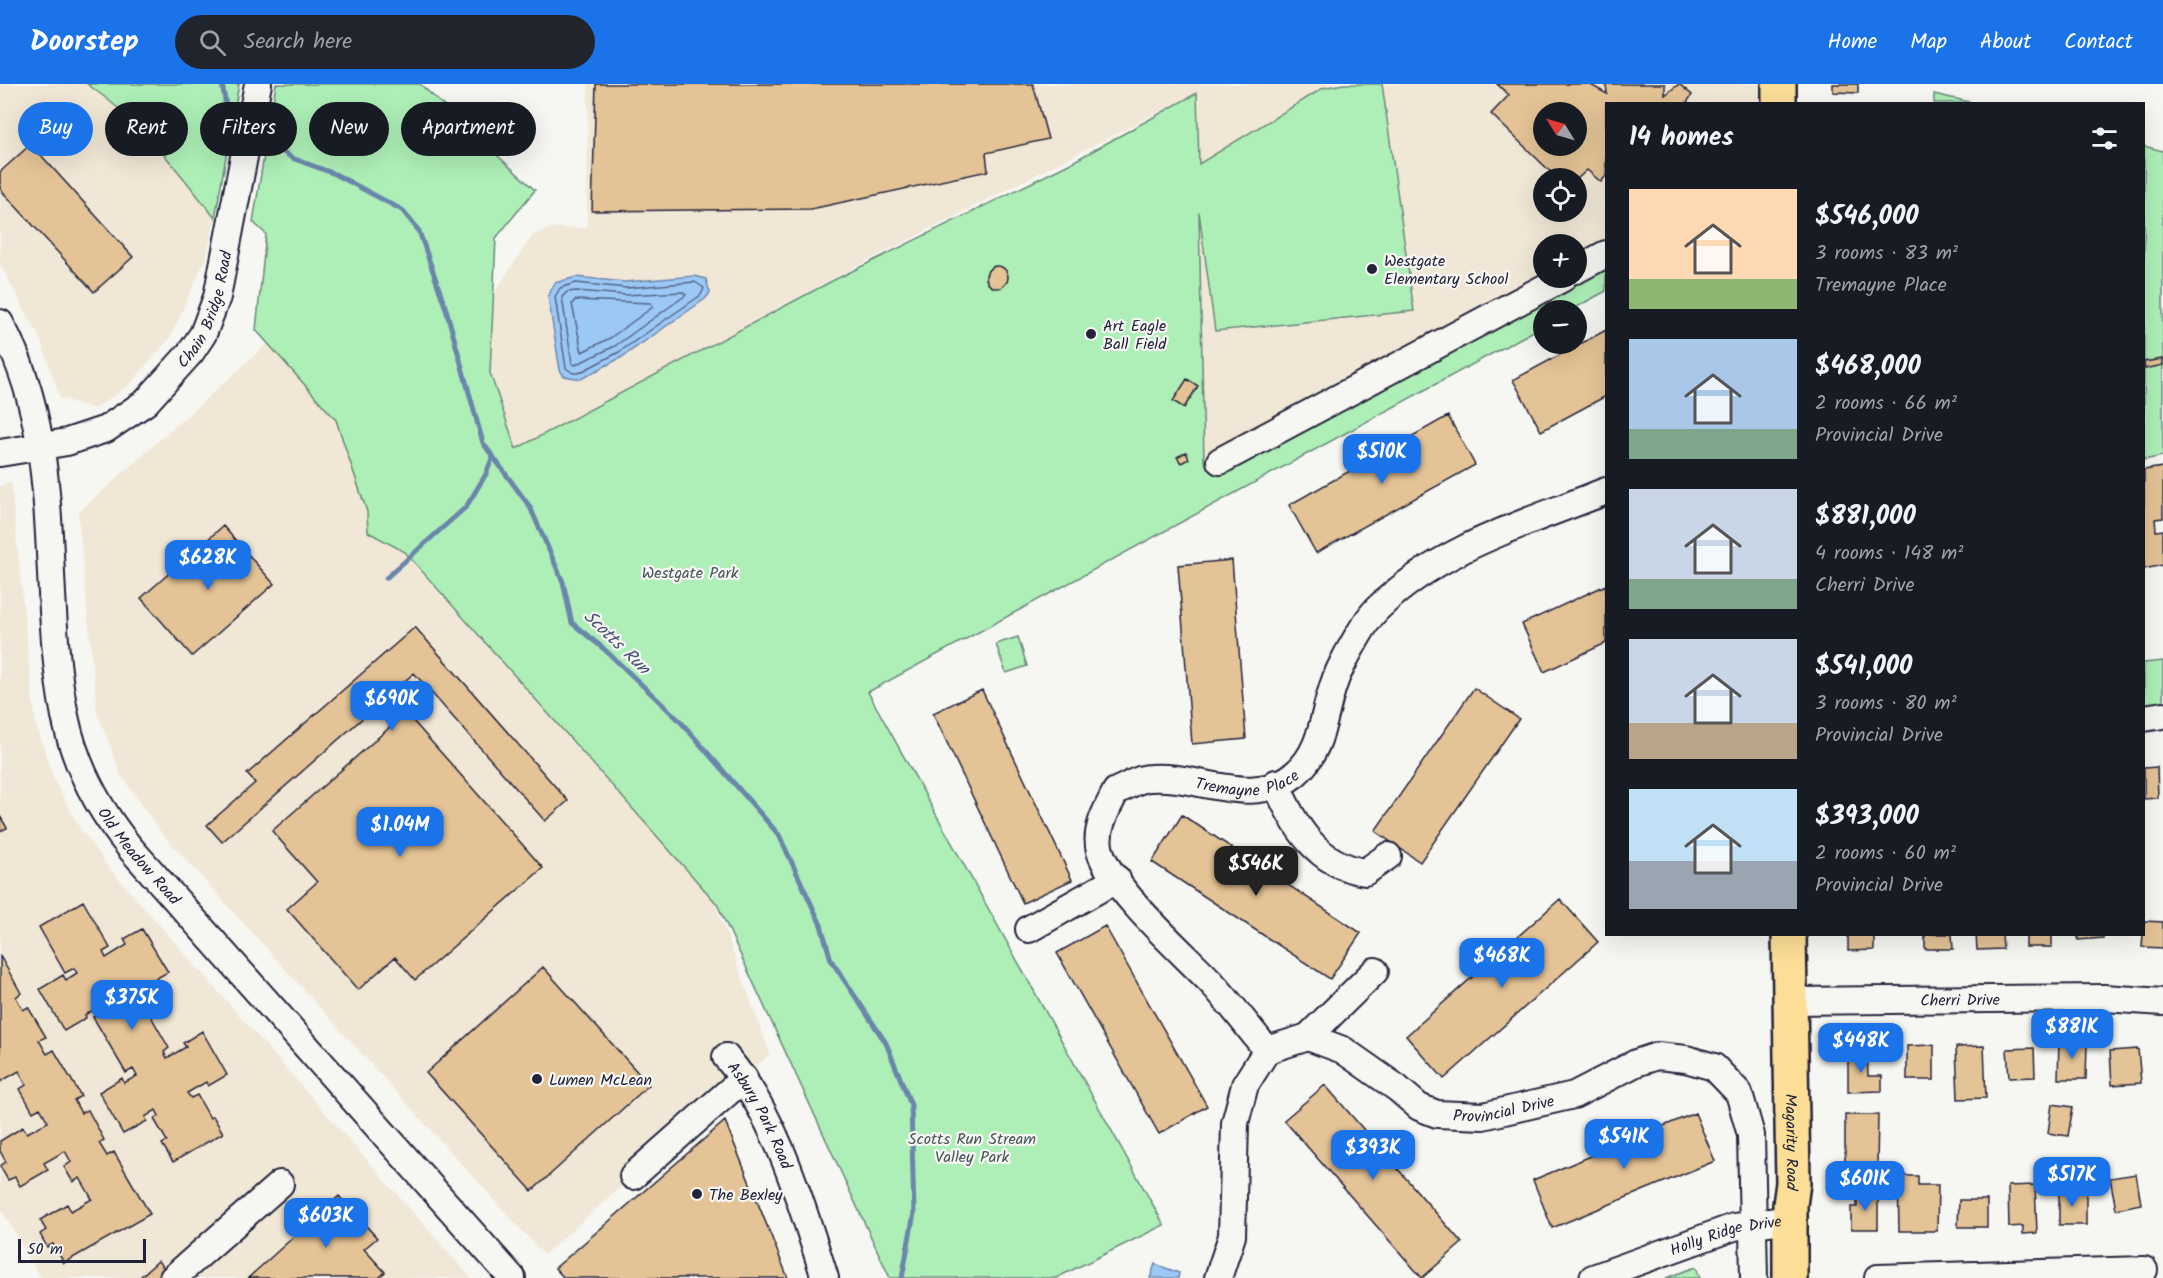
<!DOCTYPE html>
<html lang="en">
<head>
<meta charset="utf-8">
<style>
  body { margin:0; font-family:Kalam,sans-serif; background:#20242c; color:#f1f3f6; height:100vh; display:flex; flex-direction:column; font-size:22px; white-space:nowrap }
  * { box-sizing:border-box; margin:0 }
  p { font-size:20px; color:#9ea1a6 }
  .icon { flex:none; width:33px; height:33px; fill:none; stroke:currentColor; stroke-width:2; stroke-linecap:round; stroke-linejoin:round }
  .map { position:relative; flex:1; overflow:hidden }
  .drawer { position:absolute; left:1605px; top:18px; width:540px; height:834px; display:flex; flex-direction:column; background:#171b24; border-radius:0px; box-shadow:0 6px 24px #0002 }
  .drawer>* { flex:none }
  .hud { position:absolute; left:18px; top:18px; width:570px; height:54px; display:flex; gap:12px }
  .needle { width:39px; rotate:307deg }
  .fabs { position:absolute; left:1533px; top:18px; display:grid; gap:12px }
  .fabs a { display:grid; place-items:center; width:54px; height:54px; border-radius:50%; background:#171b24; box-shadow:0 6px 24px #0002; font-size:30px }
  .scale { position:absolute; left:18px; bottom:15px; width:128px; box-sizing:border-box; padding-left:6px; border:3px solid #22223b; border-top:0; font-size:16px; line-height:21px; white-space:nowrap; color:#22223b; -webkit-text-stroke:4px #f6f6f2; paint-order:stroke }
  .price { position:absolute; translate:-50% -51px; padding:0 14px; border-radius:12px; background:#1a73e8; color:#fff; font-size:20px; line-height:39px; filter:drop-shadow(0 2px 3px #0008) }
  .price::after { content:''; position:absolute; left:50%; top:36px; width:18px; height:14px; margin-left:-9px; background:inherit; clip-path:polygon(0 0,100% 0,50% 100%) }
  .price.active { background:#222; color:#fff }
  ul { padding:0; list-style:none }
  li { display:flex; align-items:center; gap:18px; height:150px; padding:0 24px }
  li span { display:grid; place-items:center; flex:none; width:168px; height:120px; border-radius:0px; color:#555 }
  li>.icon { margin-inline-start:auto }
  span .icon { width:72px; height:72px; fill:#fffc; stroke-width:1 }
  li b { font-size:26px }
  h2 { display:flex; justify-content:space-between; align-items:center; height:72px; padding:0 24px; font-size:26px }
  .pill { padding:0 21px; border-radius:27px; background:#171b24; box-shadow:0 6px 24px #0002; font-size:21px; line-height:54px }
  .pill.active { background:#1a73e8; color:#fff }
  header { display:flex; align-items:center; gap:36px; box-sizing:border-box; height:84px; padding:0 30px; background:#1a73e8; color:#fff }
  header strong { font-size:28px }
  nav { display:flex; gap:33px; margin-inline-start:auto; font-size:21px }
  .search { width:420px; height:54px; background:#20242c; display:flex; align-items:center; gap:15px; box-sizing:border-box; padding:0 21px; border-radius:33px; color:#9ea1a6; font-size:22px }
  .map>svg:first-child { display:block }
  .built { fill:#f1e7d6; fill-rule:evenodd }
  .green { fill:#aeefb7; stroke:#688879; stroke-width:1.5 }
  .water { fill:#9cc8f6; stroke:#6b86ab; stroke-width:1.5 }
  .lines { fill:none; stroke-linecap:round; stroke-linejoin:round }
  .shore { stroke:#536486; stroke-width:1.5 }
  .stream { stroke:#6b86ab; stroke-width:5 }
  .building { fill:#e4c396; stroke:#22223b; stroke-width:1.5; fill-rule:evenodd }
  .minor-casing { stroke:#22223b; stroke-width:30 }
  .major-casing { stroke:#22223b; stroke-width:38 }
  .minor { stroke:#f6f6f2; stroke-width:26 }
  .major { stroke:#fcde96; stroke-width:33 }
  .poi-dot { fill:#22223b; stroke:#f6f6f2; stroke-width:2 }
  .labels { text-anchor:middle; stroke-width:4.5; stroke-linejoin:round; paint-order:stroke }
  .poi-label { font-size:16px; fill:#22223b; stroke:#f6f6f2; text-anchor:start }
  .street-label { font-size:16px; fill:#22223b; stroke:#f6f6f2 }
  .park-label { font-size:16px; fill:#45555a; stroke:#f6f6f2 }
  .water-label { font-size:18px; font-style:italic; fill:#475473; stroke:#f6f6f2 }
</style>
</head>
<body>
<header>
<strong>Doorstep</strong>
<div class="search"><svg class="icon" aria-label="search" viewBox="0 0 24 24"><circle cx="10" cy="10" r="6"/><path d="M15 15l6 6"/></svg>Search here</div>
<nav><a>Home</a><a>Map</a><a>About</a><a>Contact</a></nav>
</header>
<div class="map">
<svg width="2163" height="1194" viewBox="0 0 2163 1194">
  <rect width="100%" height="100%" fill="#f6f6f2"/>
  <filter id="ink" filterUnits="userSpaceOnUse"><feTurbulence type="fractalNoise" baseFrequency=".0167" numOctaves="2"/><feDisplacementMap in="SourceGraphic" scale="12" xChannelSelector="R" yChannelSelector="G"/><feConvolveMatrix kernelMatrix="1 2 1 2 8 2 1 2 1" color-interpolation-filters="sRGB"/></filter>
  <g filter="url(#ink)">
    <!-- built -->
    <path class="built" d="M0,0h108l112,110 -14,64 -36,80 -41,47 -35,24 -34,-11 -21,-62 -39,-72z
      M588,0h1174v19l-156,1v141l-29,16 -1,-17h-32v34h3l-343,185 -8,-370 -368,188 -316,170 -25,-76 -10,-56 55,-83 18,-8h37zM1544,28h32v34h-32zM1544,94h32v34h-32z
      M304,227l102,199 -40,22 36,19 313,352 55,151 -226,201 -384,-424 -39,-56 -24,-63 -19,-199z
      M11,399l24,238 19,58 24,46 31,43 362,410h-430l-41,-71v-721z"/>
    <!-- green -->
    <path class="green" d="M87,0h152l-24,134c-41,-52 -73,-96 -128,-134z
      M276,0h144l115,106 -39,48 -6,135 26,76 314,-167 239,-118 128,-71 2,71 124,-76 20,-4h39l32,227 -199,20 -16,-119 5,250 402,-217v46l-35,19h-27l-1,16 -675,366 296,533 -108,53h-166l-173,-374 -312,-352 -37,-20 -1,-20 -31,-92 -80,-90 10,-96 -13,-12z
      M1934,10l40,9h-40z
      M2144,62l19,5v305l-19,4z
      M1018,553l9,29 -21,7 -10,-29z
      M2163,577v43h-19v-41z
      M1696,1183l4,11h-34z"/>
    <!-- water -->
    <path class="water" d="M695,192l11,3 4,14 -5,6 -83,58 -41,22 -17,-3 -4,-6 -12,-74 7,-13 21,-6 49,5z
      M1155,1180l24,9 -1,5h-28z"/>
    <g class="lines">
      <!-- shore -->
      <path class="shore" d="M695,198l9,6 -3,7 -82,57 -40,21h-6l-7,-5 -11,-71 5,-9 16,-5 50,5z
        M577,207l48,4 58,-3 3,3 -71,51 -40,19 -3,-2 -10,-66 5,-5z
        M575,216l76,3 2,4 -43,31 -28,14 -10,-48z"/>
      <!-- stream -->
      <path class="stream" d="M222,0l6,32 15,10
        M256,50l36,24 43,16 67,36 17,21 27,78 37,134 47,64 33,75 9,41 32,26 76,72 99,114 42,90 10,35 55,83 25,62 3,108 -12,65
        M386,494l80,-71 20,-33 7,-18"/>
    </g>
    <!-- building -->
    <path class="building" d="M596,0h437l15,55 -62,14 2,18 -177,38 -219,2z
      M1497,0h92l18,10 -1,-10h59v11l14,-11 13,11 -6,9h-80v72l-5,6 -14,-12 -11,10 -19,-2 -66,-64 18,-19zM1544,28h32v34h-32z
      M1833,0h25v9l-25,-1z
      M31,60l102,113 -39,35 -94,-103v-17z
      M986 193a11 11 0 1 1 22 0a11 11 0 1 1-22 0Z
      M1606,246v66l-65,35 -28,-51z
      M2163,275v6l-18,4 -1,-7z
      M1187,295l11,7 -14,22 -11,-7z
      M1448,332l27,49 -159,88 -27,-48z
      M1186,368l3,7 -8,4 -4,-6z
      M2163,383v51l-8,1 1,12 7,-1v35l-19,4v-99z
      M223,442l51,58 -82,72 -51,-58z
      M1232,476l14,179 -54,5 -14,-179z
      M1606,501v58l-62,29 -22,-48z
      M415,543l153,174 -23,20 -131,-148 -192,169 -15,-17 48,-42 -8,-9z
      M1474,604l45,31 -99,143 -45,-31z
      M982,606l90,190 -49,23 -90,-190z
      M406,629l137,155 -128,112 -20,-23 -37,33 -71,-81 30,-27 -45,-51z
      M2157,683l1,31 -14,1v-31z
      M1182,731l179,118 -31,46 -178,-117z
      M0,732l7,12 -7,3z
      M1560,815l38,43 -154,137 -38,-43z
      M83,817l27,47 -7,4 3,6 21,-13 -3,-6 18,-10 26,43 -20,11 -2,-4 -18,11 3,6 6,-4 32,56 -5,4 3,6 19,-11 -3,-4 19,-12 25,44 -19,11 -2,-4 -19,11 4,5 6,-3 13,23 3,-2 10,17 -50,29 -11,-18 5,-3 -13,-22 5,-3 -3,-6 -11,7 2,4 -24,13 -24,-42 23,-14 2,5 13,-7 -4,-7 -7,4 -33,-56 7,-4 -3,-5 -12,7 1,3 -22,13 -24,-42 23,-14 3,5 11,-7 -3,-5 -9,5 -26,-46z
      M2144,837l19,1v26l-21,-1z
      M1105,842l102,180 -48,28 -102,-181z
      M1848,850h26v16l-26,1z
      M1925,850h27l1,15h-28z
      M1976,850h26l1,15 -26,1z
      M2026,850h26v13h-26z
      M2078,850h25v4l-25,2z
      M0,872l21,37 -5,4 7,13 5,-3 18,30 -7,3 8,14 7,-4 27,46 -7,4 7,13 7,-3 16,30 -5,3 8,13 7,-4 36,62 -86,49 -11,-19 -6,3 -7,-13 6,-4 -6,-10 27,-16 4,7 21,-12 -12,-21 -7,4 -9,-15 7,-5 -6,-11 -21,12 4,7 -28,16 -5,-9 -7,3 -8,-14 6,-4 -6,-11v-10l23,-14 4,6 21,-11 -8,-14 -7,4 -13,-23 6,-4 -7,-14 -19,11z
      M543,883l106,118 -117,106 -106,-118z
      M2059,957l28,2 -1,36h-28z
      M1934,961v35h-27v-34z
      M1984,962l2,52 -28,1 -2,-52z
      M2034,964l1,29 -26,1 -2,-29z
      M2138,965l3,34 -29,2 -2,-34z
      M1848,967h19l1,25h14v15l-34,1z
      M1325,1001l137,158 -40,35 -138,-158z
      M2052,1020l21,3 -5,29 -20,-3z
      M1695,1029l20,48 -163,67 -19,-48z
      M1845,1031h33l-1,50h-32z
      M725,1037l63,157h-224l-9,-10z
      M2136,1090l5,30 -25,5 -6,-31z
      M1898,1092h20v9h20l-1,46h-38z
      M2035,1101l2,48 -14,1v-8l-14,1 -1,-41z
      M2059,1107h27v34h-27z
      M1857,1109h21v36h-27v-22h6z
      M339,1112l38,42 -13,11 21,23 -6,6h-131z
      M1959,1116h28v27h-29z
      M158,1177l15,17h-34z"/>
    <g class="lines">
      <!-- minor casing -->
      <g class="minor-casing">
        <g id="minor">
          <path d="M1576,186l30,-16"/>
          <path id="s1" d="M0,239c67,120 39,264 65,393 10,50 34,94 66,133l381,429"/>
          <path id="s2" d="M0,369l67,-11 39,-13 40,-27 45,-50 12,-18 14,-37 41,-213"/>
          <path d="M1220,377l343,-183"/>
          <path d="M2144,634l19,-3"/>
          <path d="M1276,699c17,42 41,82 89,89l23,-16"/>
          <path d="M1029,845l88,-50"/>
          <path id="s3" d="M1790,917l314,-3 59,4"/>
          <path d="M1308,953l67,-66"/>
          <path id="s4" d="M1267,966c-19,-23 -37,-48 -58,-70 -29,-30 -97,-90 -109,-129 -6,-21 7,-42 16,-60 10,-4 23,-13 34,-13 48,-4 102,31 145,-4 32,-27 27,-69 44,-103 8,-17 26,-50 38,-62 63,-62 150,-86 229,-118"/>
          <path id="s5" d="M726,973c50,57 76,149 99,221"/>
          <path d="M633,1092l111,-98"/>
          <path d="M173,1194l107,-94"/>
          <path id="s6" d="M1218,1194l14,-42 3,-113 10,-38 22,-35 41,-13 35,13 54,38 22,19 18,7 46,2 91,-21 62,-32 21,-7 29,3 28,8 25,26 12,42 3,143"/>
          <path id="s7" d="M1593,1194l141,-51 56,-8"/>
          <path d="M1878,1194l266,-8"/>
        </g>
      </g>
      <!-- major casing -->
      <g class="major-casing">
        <g id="major">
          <path d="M1779,0v20"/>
          <path id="s8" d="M1789,850l4,249 -3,22v73"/>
        </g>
      </g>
      <!-- minor -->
      <use href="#minor" class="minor"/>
      <!-- major -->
      <use href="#major" class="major"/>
    </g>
  </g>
  <!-- markers -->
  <g class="poi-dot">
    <circle cx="1372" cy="185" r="6"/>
    <circle cx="1091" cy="250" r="6"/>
    <circle cx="537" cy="995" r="6"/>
    <circle cx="697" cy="1110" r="6"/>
  </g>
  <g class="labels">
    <!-- poi labels -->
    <g class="poi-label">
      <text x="1384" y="182">Westgate<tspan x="1384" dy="18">Elementary School</tspan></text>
      <text x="1103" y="247">Art Eagle<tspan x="1103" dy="18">Ball Field</tspan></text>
      <text x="549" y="1001">Lumen McLean</text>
      <text x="709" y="1116">The Bexley</text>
    </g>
    <!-- street labels -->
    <g class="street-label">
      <text dy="6" stroke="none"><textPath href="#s2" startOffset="270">Chain Bridge Road</textPath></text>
      <text dy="6" stroke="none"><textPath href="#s4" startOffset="460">Tremayne Place</textPath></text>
      <text dy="6" stroke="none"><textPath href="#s1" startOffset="562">Old Meadow Road</textPath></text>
      <text dy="6" stroke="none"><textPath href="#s3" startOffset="170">Cherri Drive</textPath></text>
      <text dy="6" stroke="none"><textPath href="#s6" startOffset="500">Provincial Drive</textPath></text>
      <text dy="6" stroke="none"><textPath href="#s5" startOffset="68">Asbury Park Road</textPath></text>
      <text dy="6" stroke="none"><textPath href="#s8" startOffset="208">Magarity Road</textPath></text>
      <text dy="6" stroke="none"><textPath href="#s7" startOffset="140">Holly Ridge Drive</textPath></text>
    </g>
    <!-- park labels -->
    <g class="park-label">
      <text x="690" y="494">Westgate Park</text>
      <text x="972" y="1060">Scotts Run Stream<tspan x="972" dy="18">Valley Park</tspan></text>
    </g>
    <!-- water labels -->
    <g class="water-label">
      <text transform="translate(617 558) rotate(44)" y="6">Scotts Run</text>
    </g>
  </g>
</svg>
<div class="fabs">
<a><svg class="needle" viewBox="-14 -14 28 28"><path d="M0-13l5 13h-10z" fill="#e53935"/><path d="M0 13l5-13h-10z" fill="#9ea1a6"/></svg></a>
<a><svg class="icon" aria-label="locate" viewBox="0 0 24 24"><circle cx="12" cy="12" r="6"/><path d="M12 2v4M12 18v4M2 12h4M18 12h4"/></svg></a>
<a>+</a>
<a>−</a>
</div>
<div class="scale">50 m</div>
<b class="price" style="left:1382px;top:401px">$510K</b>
<b class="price" style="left:208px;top:507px">$628K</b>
<b class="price" style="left:392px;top:648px">$690K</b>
<b class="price" style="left:400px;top:774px">$1.04M</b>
<b class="price active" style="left:1256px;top:813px">$546K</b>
<b class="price" style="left:1502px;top:905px">$468K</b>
<b class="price" style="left:132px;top:947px">$375K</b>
<b class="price" style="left:2072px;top:976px">$881K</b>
<b class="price" style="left:1861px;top:990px">$448K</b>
<b class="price" style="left:1624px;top:1086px">$541K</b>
<b class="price" style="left:1373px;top:1097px">$393K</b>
<b class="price" style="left:2072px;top:1124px">$517K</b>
<b class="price" style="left:1865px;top:1128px">$601K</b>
<b class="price" style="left:326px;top:1165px">$603K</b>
<div class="hud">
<a class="pill active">Buy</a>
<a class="pill">Rent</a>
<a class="pill">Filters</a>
<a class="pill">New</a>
<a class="pill">Apartment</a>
</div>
<section class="drawer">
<h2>14 homes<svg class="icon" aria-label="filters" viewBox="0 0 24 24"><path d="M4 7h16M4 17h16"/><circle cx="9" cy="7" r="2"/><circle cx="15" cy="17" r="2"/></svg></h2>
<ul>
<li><span style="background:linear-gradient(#ffd9b3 75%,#8fb573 0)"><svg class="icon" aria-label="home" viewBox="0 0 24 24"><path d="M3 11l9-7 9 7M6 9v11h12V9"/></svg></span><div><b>$546,000</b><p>3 rooms · 83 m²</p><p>Tremayne Place</p></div></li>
<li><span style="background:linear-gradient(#a9c7e8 75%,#7fa58c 0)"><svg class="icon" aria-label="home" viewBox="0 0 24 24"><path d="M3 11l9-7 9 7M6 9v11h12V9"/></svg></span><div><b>$468,000</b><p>2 rooms · 66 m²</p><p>Provincial Drive</p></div></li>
<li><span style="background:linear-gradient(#c9d6e8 75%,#7fa58c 0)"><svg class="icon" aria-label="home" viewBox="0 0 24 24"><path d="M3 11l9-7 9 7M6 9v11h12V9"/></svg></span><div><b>$881,000</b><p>4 rooms · 148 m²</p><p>Cherri Drive</p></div></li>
<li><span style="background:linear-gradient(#c9d6e8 70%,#b9a48a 0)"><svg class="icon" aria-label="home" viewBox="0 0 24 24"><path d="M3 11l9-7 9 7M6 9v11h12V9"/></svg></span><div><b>$541,000</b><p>3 rooms · 80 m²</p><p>Provincial Drive</p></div></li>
<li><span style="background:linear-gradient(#bfe0f5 60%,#9aa5b1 0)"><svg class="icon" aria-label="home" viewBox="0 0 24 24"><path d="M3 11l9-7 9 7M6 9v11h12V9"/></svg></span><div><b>$393,000</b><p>2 rooms · 60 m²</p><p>Provincial Drive</p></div></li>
</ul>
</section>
</div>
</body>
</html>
